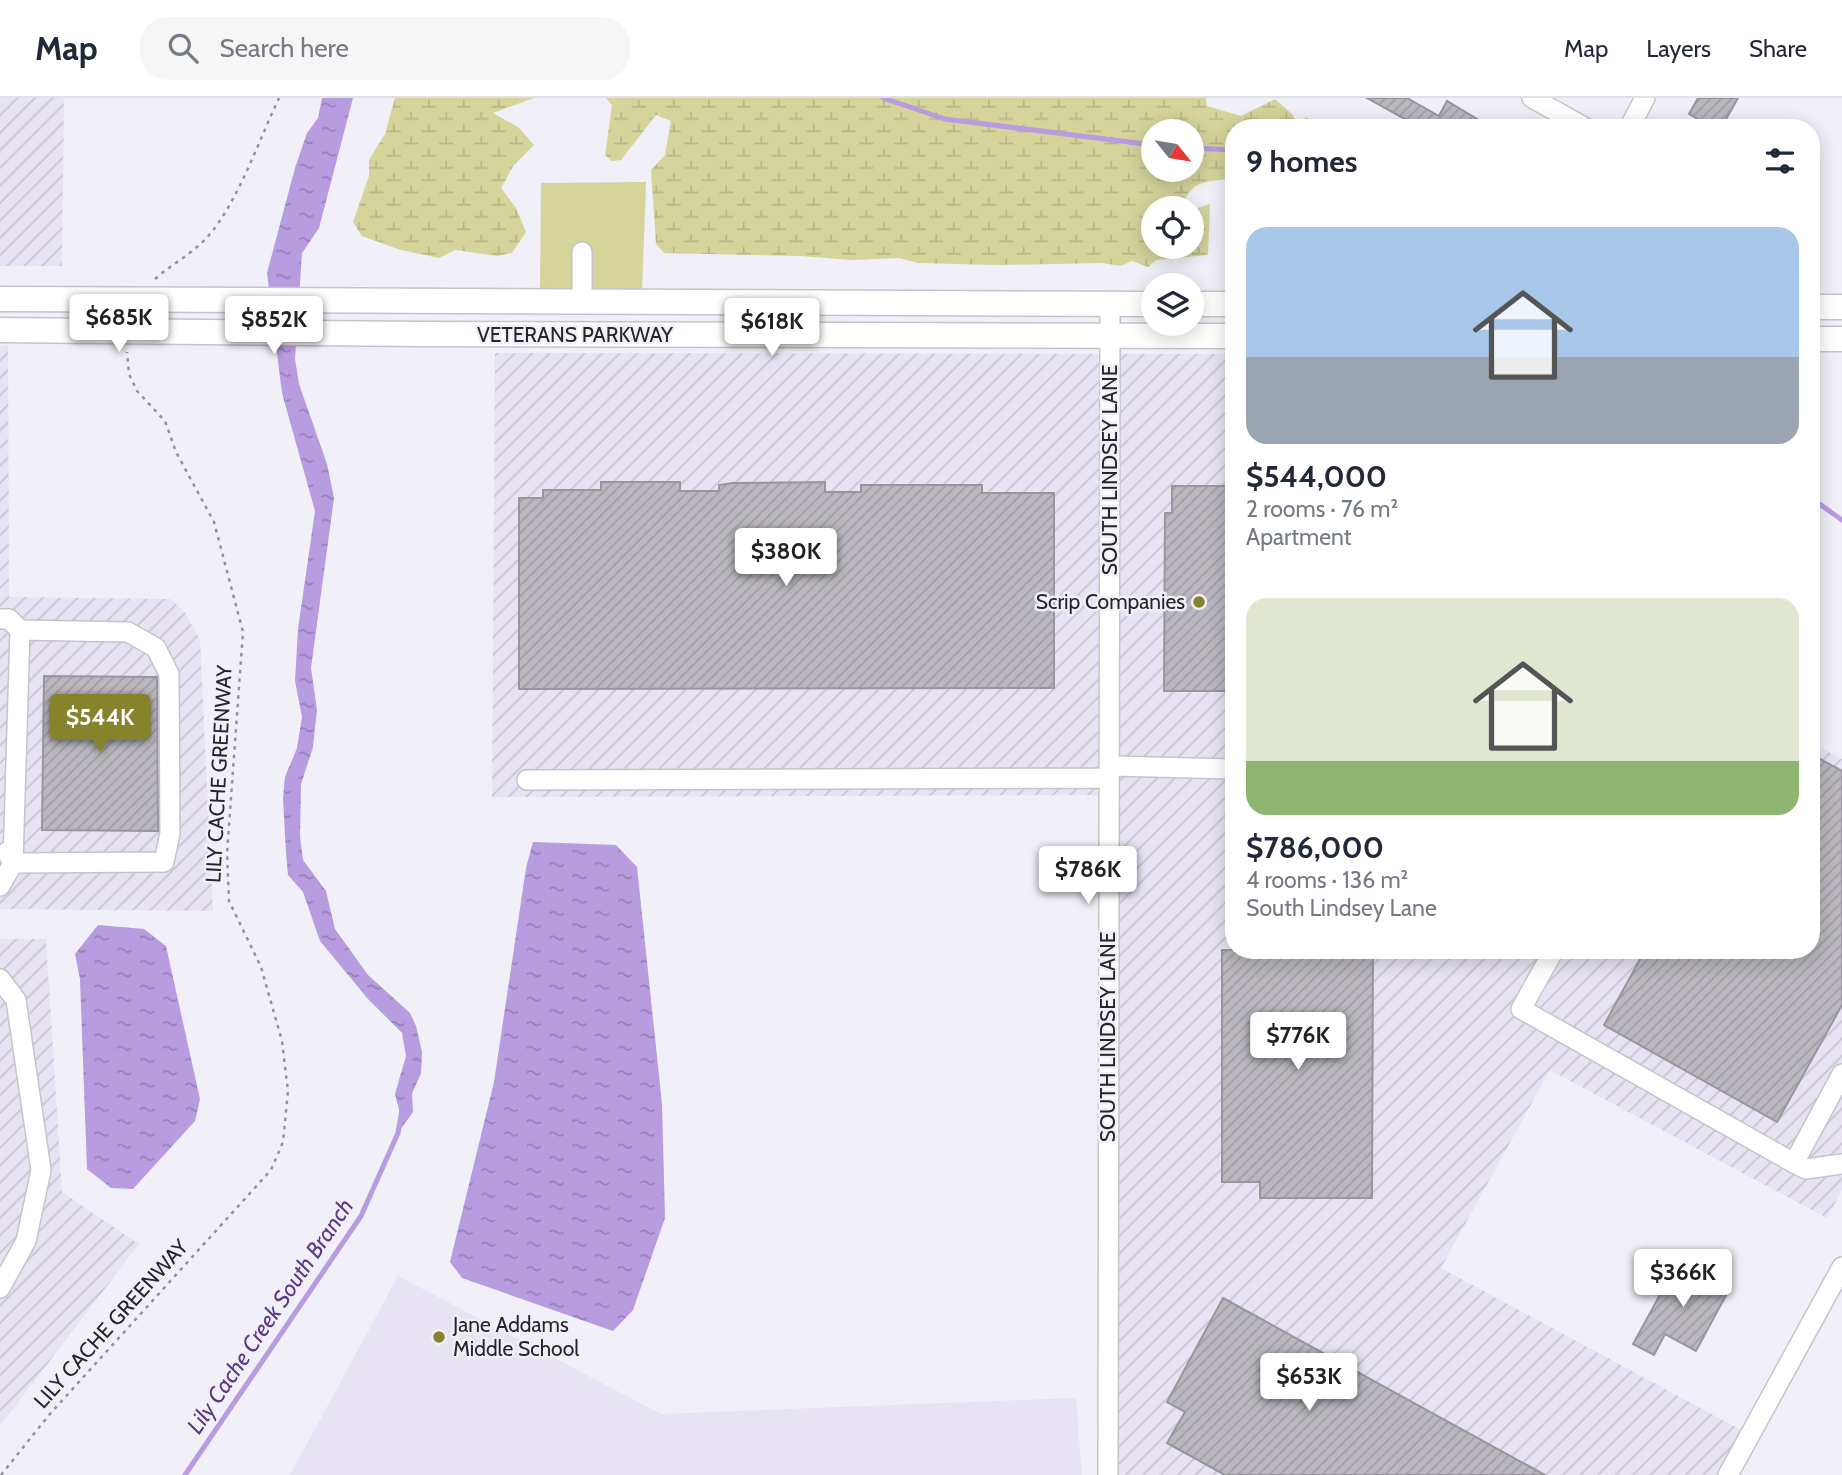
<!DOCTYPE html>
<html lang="en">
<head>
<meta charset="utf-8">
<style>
  body { margin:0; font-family:Cabin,sans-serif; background:#f6f6f7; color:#1f2937; height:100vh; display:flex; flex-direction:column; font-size:26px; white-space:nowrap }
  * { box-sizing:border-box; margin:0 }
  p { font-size:23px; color:#747a83 }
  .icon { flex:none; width:38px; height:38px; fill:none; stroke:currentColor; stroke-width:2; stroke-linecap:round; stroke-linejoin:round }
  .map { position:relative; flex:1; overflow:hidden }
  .sheet { position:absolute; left:1225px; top:21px; width:595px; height:840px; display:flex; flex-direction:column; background:#fff; border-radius:28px; box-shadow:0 4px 18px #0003 }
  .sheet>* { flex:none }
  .needle { width:46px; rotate:120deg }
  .buttons { position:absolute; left:1141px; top:21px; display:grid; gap:14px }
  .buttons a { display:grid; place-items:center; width:63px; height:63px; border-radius:50%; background:#fff; box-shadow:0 4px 18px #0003; font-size:35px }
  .price { position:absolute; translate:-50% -60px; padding:0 16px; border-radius:7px; background:#fff; color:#222; font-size:23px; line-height:46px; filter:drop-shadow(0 2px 4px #0008) }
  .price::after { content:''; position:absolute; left:50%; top:42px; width:21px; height:16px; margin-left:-10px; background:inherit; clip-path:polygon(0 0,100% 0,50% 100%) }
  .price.active { background:#85832b; color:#fff }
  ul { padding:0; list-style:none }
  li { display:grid; align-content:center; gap:14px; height:371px; padding:0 21px }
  li span { display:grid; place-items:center; height:217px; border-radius:21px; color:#555 }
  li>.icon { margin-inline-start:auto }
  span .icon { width:126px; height:126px; fill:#fffc; stroke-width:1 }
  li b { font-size:30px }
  h2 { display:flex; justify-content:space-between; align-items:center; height:84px; padding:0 21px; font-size:30px }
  header { display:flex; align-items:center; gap:42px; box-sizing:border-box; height:98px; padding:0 35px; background:#fff; border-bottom:2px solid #e0e1e3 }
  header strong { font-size:33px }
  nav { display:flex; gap:38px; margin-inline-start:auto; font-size:24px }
  .search { width:490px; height:63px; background:#f6f6f7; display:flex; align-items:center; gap:18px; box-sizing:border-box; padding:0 24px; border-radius:28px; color:#747a83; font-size:26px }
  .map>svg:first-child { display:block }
  .built { fill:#e8e3f2 }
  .industrial { fill:url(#industrial-furrows) }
  .green { fill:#d4d49b }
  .wetland { fill:url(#wetland-marsh); fill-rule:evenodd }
  .water { fill:url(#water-ripples) }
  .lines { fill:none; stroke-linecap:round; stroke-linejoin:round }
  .stream { stroke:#b79ce0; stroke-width:5 }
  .building { fill:url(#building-hatch); stroke:#98959c; stroke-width:2 }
  .minor-casing { stroke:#c6c3cb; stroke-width:22 }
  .major-casing { stroke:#c6c3cb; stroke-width:27 }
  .path { stroke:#949298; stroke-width:2.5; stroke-dasharray:3.5 5; stroke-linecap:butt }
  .minor { stroke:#fff; stroke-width:19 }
  .major { stroke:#fff; stroke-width:24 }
  .poi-dot { fill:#85832b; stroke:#f1eff7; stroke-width:2.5 }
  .labels { text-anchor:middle; stroke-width:5; stroke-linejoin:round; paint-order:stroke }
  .street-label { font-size:21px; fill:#262528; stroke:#f1eff7 }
  .poi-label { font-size:21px; fill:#262528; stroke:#f1eff7; text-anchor:end }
  .water-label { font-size:23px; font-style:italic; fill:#5c3887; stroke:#f1eff7 }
</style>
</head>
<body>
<header>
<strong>Map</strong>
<div class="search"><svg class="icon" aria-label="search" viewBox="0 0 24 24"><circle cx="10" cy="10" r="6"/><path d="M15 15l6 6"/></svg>Search here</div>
<nav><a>Map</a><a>Layers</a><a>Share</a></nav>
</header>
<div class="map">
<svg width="1842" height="1377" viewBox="0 0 1842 1377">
  <defs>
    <pattern id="industrial-furrows" width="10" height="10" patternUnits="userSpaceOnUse" patternTransform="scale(1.75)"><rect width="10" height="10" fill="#e8e3f2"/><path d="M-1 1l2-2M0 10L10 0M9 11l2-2" fill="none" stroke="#c7c3d0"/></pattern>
    <pattern id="wetland-marsh" width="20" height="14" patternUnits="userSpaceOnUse" patternTransform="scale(1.75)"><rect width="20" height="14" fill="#d4d49b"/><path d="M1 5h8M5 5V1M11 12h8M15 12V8" fill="none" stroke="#b6b686"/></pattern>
    <pattern id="water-ripples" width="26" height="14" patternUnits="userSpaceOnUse" patternTransform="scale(1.75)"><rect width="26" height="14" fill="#b79ce0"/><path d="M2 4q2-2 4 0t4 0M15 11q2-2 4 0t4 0" fill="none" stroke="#957fb6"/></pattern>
    <pattern id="building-hatch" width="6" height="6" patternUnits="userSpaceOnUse" patternTransform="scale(1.75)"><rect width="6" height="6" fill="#bab7bf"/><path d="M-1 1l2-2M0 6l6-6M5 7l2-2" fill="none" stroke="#a09da4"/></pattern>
  </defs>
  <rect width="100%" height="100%" fill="#f1eff7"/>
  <!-- built -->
  <path class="built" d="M398,1178l263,138 415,-16 6,77h-792z"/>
  <!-- industrial -->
  <path class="industrial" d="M0,0h64l-2,168h-62z
    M8,247l1,252 162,2 14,14 15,27 13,271 -213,-2v-563z
    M495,255l739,1v596h577v-207l31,16v431l-15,28 -277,-148 -109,198 300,162 -24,45h-600l-1,-680 -624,2z
    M0,841h46l16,253 77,52 -139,182z"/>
  <!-- green -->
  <path class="green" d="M646,84l-4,109h-49l-4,-12 -14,1 -4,11h-31l1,-108z"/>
  <!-- wetland -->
  <path class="wetland" d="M395,0h139l-41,15 25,14 16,18 -20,20 -13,23 15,20 10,24 -14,21 -15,3 -42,-6 -16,8 -38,-8 -39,-14 -9,-14 16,-46v-16l16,-26z
    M606,0h600l1,8 34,10 34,-17 17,15 5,9 10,-6 13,11h-86v48c-21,10 -42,-3 -52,32h-29v39h39v-37l18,-6 -2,51 -52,5 -8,7 -16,-6 -11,5 -18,-3 -105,2 -80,-2 -19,-5 -47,2 -52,-4 -136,-3 -8,-9 -5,-74 14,-15 6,-34 -15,-6 -35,45 -9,1 -7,-6 7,-50zM1192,33v39h-39v-39z"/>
  <!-- water -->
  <path class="water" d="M322,0h31l-34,130 -17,25 -7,106 4,25 28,80 7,34 -23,170 6,42 -4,37 -12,37 -1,52 3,24 23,31 9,38 33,46 42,38 6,13 6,26 -1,21 -9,21 1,18 -15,21 3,-16 -6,-23 11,-38 -4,-23 -34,-34 -48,-58 -17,-49 -15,-17 -2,-22 -3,-55 2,-21 12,-29 5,-31 -7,-36 3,-52 17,-118 -33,-118 -15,-120 28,-105 12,-35 11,-15z
    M533,744l83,3 21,22 25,237 3,114 -32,92 -20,21 -151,-53 -12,-16 44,-180 32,-214z
    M98,827l46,4 22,17 34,153 -5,22 -62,68 -22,-1 -24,-19 -7,-190 -5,-25z"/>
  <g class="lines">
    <!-- stream -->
    <path class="stream" d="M883,0l62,21 208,26
      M1192,50l42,2
      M1811,400l31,22
      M185,1377l176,-259 37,-83 4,-23"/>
  </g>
  <!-- building -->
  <path class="building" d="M1367,0h40l32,18 8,-15 45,27h-71z
    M1698,0h40l-17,30h-24l4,-7 -12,-7z
    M601,384h79v9h39v-6l14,-2 92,-1v10h36v-7h121v8h72v195l-535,1v-191h24v-8h58z
    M1172,388h62v205h-70l1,-178h7z
    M44,578l113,1 1,154 -116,-1z
    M1811,656l31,17v234l-65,117 -173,-97 41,-75h166z
    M1222,852h151l-1,248h-112v-16h-38z
    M1679,1162l51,28 -34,63 -31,-17 -11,21 -21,-11z
    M1223,1200l322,177h-320l-58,-32 18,-31 -18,-10z"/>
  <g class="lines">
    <!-- minor casing -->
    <g class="minor-casing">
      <path id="minor" d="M1532,0l54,30
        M1629,30l16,-30
        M582,205v-51
        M0,521h9l11,11 108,2 28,16 13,26 1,159 -6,29 -151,1 7,-233
        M1111,668l123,3
        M527,682l582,-2
        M0,788l13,-23 -6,-11
        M1554,852l-33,59 273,154 48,-89
        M0,881l16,21 25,170 -15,71 -26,47
        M1794,1065l12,6 36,-5
        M1108,1377l2,-1171
        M1728,1377l114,-208"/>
    </g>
    <!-- major casing -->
    <g class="major-casing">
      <path id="major" d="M0,201l1153,5
        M1192,206h42
        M1811,209h31
        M0,232l421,4 813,2
        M1811,241h31"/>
    </g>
    <!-- path -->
    <path class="path" d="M155,181c18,-16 39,-26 55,-45 29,-35 49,-94 69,-136
      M1,1377l48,-60 222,-245 12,-28 5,-51 -6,-50 -21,-74 -32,-66 -2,-48 16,-221 -29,-110 -38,-70 -11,-31 -28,-30 -8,-17 -2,-22"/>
    <!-- minor -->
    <use href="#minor" class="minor"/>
    <!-- major -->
    <use href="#major" class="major"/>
  </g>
  <!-- markers -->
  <g class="poi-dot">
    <circle cx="1199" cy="504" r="7"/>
    <circle cx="439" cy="1239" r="7"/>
  </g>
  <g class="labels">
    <!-- street labels -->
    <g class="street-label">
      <text x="575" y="244">VETERANS PARKWAY</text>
      <text transform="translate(1110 372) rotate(-90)" y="7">SOUTH LINDSEY LANE</text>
      <text transform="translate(219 676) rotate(-87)" y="7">LILY CACHE GREENWAY</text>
      <text transform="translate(1108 939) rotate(-90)" y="7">SOUTH LINDSEY LANE</text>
      <text transform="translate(111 1226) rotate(-48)" y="7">LILY CACHE GREENWAY</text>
    </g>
    <!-- poi labels -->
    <g class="poi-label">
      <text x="1185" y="511">Scrip Companies</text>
      <text x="453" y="1234" text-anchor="start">Jane Addams<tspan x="453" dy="24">Middle School</tspan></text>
    </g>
    <!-- water labels -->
    <g class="water-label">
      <text transform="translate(270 1218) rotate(-56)" y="8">Lily Cache Creek South Branch</text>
    </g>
  </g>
</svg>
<div class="buttons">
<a><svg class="needle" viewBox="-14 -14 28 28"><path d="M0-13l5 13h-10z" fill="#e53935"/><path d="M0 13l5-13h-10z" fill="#747a83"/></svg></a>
<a><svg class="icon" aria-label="locate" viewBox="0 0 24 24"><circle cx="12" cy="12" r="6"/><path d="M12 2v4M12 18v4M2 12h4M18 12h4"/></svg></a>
<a><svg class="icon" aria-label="layers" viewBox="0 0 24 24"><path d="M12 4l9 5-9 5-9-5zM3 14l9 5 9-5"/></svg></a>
</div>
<b class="price" style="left:119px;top:256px">$685K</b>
<b class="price" style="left:274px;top:258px">$852K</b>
<b class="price" style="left:772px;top:260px">$618K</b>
<b class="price" style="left:786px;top:490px">$380K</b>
<b class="price active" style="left:100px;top:656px">$544K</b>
<b class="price" style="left:1088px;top:808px">$786K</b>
<b class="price" style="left:1298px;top:974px">$776K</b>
<b class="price" style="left:1683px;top:1211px">$366K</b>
<b class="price" style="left:1309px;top:1315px">$653K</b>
<section class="sheet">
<h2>9 homes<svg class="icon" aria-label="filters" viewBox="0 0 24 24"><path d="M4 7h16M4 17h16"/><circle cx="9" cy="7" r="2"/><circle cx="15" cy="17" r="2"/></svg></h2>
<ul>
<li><span style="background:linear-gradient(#a9c7e8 60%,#9aa5b1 0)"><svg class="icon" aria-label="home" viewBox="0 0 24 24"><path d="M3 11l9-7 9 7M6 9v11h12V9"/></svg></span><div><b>$544,000</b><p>2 rooms · 76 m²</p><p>Apartment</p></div></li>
<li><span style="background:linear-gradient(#dfe7d0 75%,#8fb573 0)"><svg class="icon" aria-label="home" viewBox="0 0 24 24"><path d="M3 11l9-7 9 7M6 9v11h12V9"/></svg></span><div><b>$786,000</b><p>4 rooms · 136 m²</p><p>South Lindsey Lane</p></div></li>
</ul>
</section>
</div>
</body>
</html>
